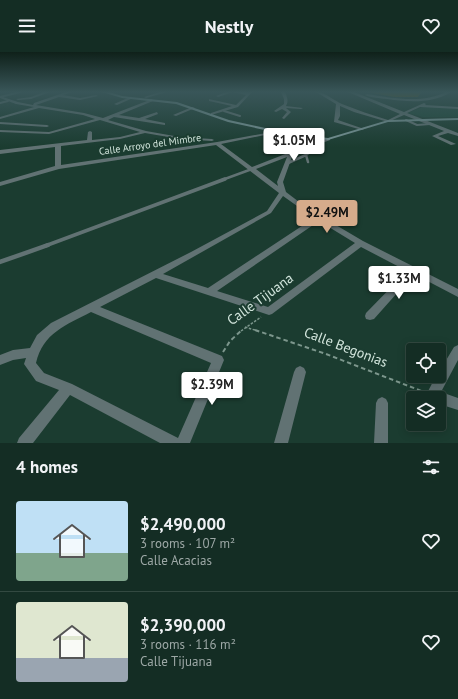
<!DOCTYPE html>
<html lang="en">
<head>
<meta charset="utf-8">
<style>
  body { margin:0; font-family:"PT Sans",sans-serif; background:#213931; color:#f1f3f6; height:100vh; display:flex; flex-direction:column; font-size:15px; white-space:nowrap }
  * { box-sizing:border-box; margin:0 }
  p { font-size:13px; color:#9da8a6 }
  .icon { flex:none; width:22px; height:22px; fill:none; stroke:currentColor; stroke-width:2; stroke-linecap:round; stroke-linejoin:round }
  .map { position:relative; height:391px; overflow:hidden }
  .sheet { display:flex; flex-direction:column; background:#142d24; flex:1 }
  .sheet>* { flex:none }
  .tools { position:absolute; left:406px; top:291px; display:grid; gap:8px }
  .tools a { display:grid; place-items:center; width:40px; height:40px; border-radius:4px; background:#142d24; box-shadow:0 2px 10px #0003,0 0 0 1px #334941; font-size:20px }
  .price { position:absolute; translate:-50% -34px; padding:0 9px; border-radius:4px; background:#fff; color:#222; font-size:13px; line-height:26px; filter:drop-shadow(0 1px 2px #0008) }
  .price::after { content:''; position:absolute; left:50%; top:24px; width:12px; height:9px; margin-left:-6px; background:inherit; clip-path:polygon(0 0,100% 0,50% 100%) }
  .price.current { background:#d6ab8b; color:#111 }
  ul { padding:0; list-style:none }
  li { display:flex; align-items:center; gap:12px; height:100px; padding:0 16px }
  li+li { border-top:1px solid #334941 }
  li span { display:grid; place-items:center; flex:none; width:112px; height:80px; border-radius:4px; color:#555 }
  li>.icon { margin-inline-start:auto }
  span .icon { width:48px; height:48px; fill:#fffc; stroke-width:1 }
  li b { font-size:17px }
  h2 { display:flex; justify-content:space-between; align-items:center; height:48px; padding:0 16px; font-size:17px }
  header { display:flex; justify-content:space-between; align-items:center; height:52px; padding:0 16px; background:#142d24; font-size:18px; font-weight:800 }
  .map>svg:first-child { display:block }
  .built { fill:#1c4637 }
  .green { fill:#615503 }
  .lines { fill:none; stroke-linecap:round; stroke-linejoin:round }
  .path-far1 { stroke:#7c968c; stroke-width:1.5; stroke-dasharray:2.5 1.5; stroke-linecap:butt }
  .path { stroke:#7c968c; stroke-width:2; stroke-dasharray:4.5 3; stroke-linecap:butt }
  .lane-far3 { stroke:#617273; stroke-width:2 }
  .lane-far2 { stroke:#617273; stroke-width:2.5 }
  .lane-far1 { stroke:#617273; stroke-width:3.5 }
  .lane { stroke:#617273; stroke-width:4.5 }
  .street { fill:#617273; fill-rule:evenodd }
  .secondary { fill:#799596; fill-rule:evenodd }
  .labels { text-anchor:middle; stroke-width:4; stroke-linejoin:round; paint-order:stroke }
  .far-street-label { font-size:10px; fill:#d2e5dc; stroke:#1b3c30 }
  .near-street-label { font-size:14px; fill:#d2e5dc; stroke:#1b3c30 }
</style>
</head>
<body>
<header><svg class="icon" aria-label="menu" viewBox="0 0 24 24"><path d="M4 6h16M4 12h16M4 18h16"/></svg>Nestly<svg class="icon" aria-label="heart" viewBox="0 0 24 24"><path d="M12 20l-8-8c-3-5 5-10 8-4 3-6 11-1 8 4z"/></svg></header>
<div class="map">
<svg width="458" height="391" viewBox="0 0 458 391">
  <rect width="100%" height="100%" fill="#1b3c30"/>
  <!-- built -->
  <path class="built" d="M423,55l35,2v8h-35l-16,-4z"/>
  <!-- green -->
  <path class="green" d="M367,40h54l-3,5h-23z"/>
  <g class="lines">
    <!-- path-far1 -->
    <path class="path-far1" d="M245,275l13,4
      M241,279l20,-14"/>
    <!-- path -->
    <path class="path" d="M255,278l71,24 98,38
      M223,300l7,-11 12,-11"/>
    <!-- lane-far3 -->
    <path class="lane-far3" d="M0,45l20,-5
      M0,51l8,-2
      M224,59l16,5
      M406,68l11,5 13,-1"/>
    <!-- lane-far2 -->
    <path class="lane-far2" d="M308,110l-2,-7 12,-9 -2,-2
      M288,111l18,-8
      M222,128l30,-11"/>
    <!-- lane-far1 -->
    <path class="lane-far1" d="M45,194l180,-67"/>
    <!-- lane -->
    <path class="lane" d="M0,210l48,-17"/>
    <!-- street -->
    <path class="street" d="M44,40h6l-19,7 -13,1 -2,-1 15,-2z
      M66,40h6l-9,3 17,3 16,-3 2,1 -18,4 -21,-3 -23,8 48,8 19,5 49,-19 1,2 -34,14 20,3 18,-6 1,2 -13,5 20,4v2l-51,-8 -6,3 38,11 34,6 32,2 2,1 -2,1 -32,-2 -35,-6 -25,6 -59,7v19l156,-23 60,-11v1l-2,1 -54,11 31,23 74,-29h4v2l-37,14 -10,28 3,10 21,16 56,33 95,48v8l-44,-23 -40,45 -4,1 -4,-1 -1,-3 1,-3 41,-42 -46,-24 -89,67 -3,1 -113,-37 -56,29 122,49 2,4 -34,83h-30l-90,-48 -37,48h-16l2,-5 40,-48 -23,-9 -12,-17 2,-6 -13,2 -13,5v-10l13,-5 17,-2 7,-13 14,-12 140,-71 76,-41 12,-18 -63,-48 -157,24 -59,17v-4l55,-16v-19l-55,7v-4l87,-10 1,-8 2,-1 2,1v8l28,-3 20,-5 -40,-12 -51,14 -49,-2v-2l49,2 46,-13 -12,-4 -44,-7 -39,11v-2l34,-10 -18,-3 -16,-6v-2l18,6 15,3 1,-2zM287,105l-10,25 1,4 -22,-17zM283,144l31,22 -106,70 -45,-14 108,-61zM319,169l36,22 -87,64 -51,-16zM91,260l120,51 -33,75 -106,-54 -28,-11 -8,-10c7,-30 30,-38 55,-51z
      M160,40h7l-21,6 -2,-1z
      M226,40h7l-15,5 -2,-1z
      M233,40h19l-14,15 -27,8v-2l21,-7 -23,-5v-2l27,6 10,-10z
      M281,40h4c2,5 4,9 1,14l17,2 -2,1 -15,-1 5,4 -7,7 -2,-1 5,-6 -5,-3 -6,3 -2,-1 10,-7v-5z
      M316,40c10,0 18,9 26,12 15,6 30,11 46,16l12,-6 -52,-22h6l50,20 20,-9 2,1 -1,1 33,2v2l-38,-2 -13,6 51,20v3l-10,-3 -10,3 18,8 -5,1 -19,-9 12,-5 -40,-16 -16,7 -34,-10 -14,-6v10l-2,4 26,9 -2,1 -28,-8 2,-18z
      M446,40h5c-19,12 -43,10 -64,7 -7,-1 -16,-1 -22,-4l2,-1c25,4 55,10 79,-2z
      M130,45l3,1 -16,7 -3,-1z
      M192,55l3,1 -19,8 -3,-1z
      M0,70l47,3 2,1 -2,1 -47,-3z
      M458,293v15l-17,32 17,6v12l-19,-6v-6h-12l-1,-3 10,-19h3v-4l15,-25z
      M300,314l4,2 2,4 -18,71h-14l20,-71 2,-4z
      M382,345l4,2 2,4v40h-14l2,-40 2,-4z"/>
    <!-- secondary -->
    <path class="secondary" d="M102,40h7l13,4 55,6 52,18 59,13 40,5 60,-18 70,-2v2l-70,2 -60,18 -40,-5 -60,-13 -52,-18 -54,-6z"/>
  </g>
  <!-- sky -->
  <linearGradient id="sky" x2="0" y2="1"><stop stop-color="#0f211a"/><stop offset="0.42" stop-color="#395659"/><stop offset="1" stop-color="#395659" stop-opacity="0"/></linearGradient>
  <rect width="458" height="95" fill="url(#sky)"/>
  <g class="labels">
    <!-- far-street labels -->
    <g class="far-street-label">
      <text transform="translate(150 92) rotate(-8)" y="4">Calle Arroyo del Mimbre</text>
    </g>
    <!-- near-street labels -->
    <g class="near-street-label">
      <text transform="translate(260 247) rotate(-36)" y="5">Calle Tijuana</text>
      <text transform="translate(346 295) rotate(21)" y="5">Calle Begonias</text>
    </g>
  </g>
</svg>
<div class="tools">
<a><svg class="icon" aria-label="locate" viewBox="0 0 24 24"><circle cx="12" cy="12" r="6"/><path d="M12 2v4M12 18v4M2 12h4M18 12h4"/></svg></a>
<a><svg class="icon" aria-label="layers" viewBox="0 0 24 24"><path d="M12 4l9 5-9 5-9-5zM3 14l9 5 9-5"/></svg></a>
</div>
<b class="price" style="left:294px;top:110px">$1.05M</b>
<b class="price current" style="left:327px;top:182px">$2.49M</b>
<b class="price" style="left:399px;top:248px">$1.33M</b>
<b class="price" style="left:212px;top:354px">$2.39M</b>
</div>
<section class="sheet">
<h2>4 homes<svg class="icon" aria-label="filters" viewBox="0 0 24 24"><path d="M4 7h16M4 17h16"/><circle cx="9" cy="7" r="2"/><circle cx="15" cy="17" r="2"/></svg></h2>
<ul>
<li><span style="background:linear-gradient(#bfe0f5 65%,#7fa58c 0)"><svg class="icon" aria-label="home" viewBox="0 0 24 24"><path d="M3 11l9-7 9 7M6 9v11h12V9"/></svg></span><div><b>$2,490,000</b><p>3 rooms · 107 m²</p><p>Calle Acacias</p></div><svg class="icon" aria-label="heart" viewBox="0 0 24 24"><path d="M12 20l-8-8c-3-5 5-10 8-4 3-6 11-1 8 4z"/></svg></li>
<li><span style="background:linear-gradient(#dfe7d0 70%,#9aa5b1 0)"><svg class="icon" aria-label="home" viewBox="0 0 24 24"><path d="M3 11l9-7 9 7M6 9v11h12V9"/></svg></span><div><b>$2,390,000</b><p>3 rooms · 116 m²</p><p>Calle Tijuana</p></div><svg class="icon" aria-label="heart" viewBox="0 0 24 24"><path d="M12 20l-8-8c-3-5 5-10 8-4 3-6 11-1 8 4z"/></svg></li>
</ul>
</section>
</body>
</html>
